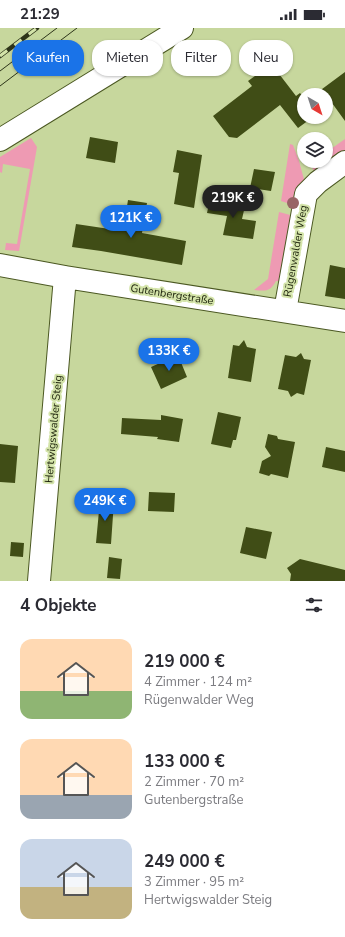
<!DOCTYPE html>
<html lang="de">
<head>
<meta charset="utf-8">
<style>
  body { margin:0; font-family:"Nunito Sans",sans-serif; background:#f7f7f7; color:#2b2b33; height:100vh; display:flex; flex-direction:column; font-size:15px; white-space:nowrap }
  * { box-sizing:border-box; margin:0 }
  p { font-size:13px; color:#7c7c81 }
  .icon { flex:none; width:22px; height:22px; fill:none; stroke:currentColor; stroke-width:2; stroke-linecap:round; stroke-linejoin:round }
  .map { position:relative; height:553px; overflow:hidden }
  .drawer { display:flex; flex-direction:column; background:#fff; flex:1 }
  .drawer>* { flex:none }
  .banner { position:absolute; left:12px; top:12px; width:321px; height:36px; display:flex; gap:8px }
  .needle { width:26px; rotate:141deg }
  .controls { position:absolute; left:297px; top:60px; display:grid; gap:8px }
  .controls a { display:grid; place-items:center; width:36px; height:36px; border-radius:50%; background:#fff; box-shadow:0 1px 3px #0004; font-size:20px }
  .price { position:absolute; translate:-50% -34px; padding:0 9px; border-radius:14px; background:#1a73e8; color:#fff; font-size:13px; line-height:26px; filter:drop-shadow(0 1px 2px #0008) }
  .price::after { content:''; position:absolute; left:50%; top:24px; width:12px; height:9px; margin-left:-6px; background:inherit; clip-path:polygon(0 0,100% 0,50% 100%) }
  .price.on { background:#222; color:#fff }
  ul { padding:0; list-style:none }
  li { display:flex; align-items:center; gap:12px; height:100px; padding:0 20px }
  li span { display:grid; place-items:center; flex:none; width:112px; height:80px; border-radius:12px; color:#555 }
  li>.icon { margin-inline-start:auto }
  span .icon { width:48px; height:48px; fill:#fffc; stroke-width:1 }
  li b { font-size:17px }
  h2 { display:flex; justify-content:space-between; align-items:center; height:48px; padding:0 20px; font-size:17px }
  .pill { padding:0 14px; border-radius:16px; background:#fff; box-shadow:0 1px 3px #0004; font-size:14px; line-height:36px }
  .pill.on { background:#1a73e8; color:#fff }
  .status { display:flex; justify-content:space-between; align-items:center; height:28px; padding:0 20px; background:#fff; direction:ltr }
  .status svg { height:11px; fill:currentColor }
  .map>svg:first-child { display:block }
  .green { fill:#ee9ab3 }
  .building { fill:#404d16 }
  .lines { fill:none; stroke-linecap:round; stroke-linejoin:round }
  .minor-casing { stroke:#4b5822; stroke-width:24 }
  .minor { stroke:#fff; stroke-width:22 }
  .tram { stroke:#2d3419; stroke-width:1 }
  .rail-casing { stroke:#2d3419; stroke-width:4.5 }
  .rail { stroke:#d4e4aa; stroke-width:3; stroke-dasharray:9; stroke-linecap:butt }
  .tree { fill:#986465 }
  .labels { text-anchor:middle; stroke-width:4; stroke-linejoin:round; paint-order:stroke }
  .street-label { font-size:11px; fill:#1b210a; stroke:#d4e4aa }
</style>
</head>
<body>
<div class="status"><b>21:29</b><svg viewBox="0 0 49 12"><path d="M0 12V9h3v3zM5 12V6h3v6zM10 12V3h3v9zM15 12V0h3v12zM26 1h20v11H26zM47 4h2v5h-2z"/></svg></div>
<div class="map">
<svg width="345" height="553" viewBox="0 0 345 553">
  <rect width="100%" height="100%" fill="#c7d79d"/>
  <!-- green -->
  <path class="green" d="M31,110l6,9 -18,104 -14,-1 1,-7 11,1 13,-75 -27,-5 -1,9 -2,-1v-15z
    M345,111v15l-30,21 -5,-14h16v-10h2z
    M290,116l3,1 6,16 6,22 -9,23 -15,-5z
    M279,184l15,4 -11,66 -7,-1c-6,11 -10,10 -22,9l14,-11z"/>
  <!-- building -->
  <path class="building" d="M273,38l23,30 4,-3 4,5v19h9l-15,11 -18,-23 -43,33 -8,-1 -16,-21 39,-30 -4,-5 17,-12 1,2z
    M345,44v49l-13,-18 -6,5v-13h-12z
    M90,109l28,5 -3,21 -29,-5z
    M177,122l25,5 -8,53 -20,-4 5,-31 -6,-1z
    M254,141l21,3 -4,19 -21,-3z
    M210,171l35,7 -3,13 14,2 -3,18 -30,-4 4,-19 -20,-3z
    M128,172l19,3 -5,30 44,8 -4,24 -81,-14 -29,-4 4,-23 47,7z
    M330,237l15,3v31l-20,-3z
    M244,312l3,7 9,2 -5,33 -23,-4 5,-33 6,1z
    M301,325l3,6 7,1 -7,35 -7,-2 -6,4 -3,-6 -10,-2 7,-34 11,2z
    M178,327l9,22 -26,12 -10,-22z
    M218,384l23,5 -5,23h-3l-2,8 -20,-4z
    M161,387l22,4 -4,23 -22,-3 1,-2 -37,-3 1,-16 39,2z
    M268,406l9,2 1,3 17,3 -7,36 -17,-4 -2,2 -10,-3 3,-12 9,-5 -6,-9z
    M0,416l18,2 -3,37 -15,-1z
    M326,419l19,4v21l-23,-5z
    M149,464l26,1 -1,19 -26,-1z
    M100,472l14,1 -3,43 -15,-1z
    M246,499l26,5 -6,27 -26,-6z
    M11,514l13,1 -1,14 -13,-1z
    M109,529l13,2 -2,20 -13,-1z
    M300,531l45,11v11h-55l1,-7 -4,-6z"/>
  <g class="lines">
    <!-- minor casing -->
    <g class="minor-casing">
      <path id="minor" d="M0,112l182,-112
        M0,237l65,12 280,44
        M285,283l21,-117 12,-12 27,-20
        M39,553l26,-304"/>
    </g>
    <!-- minor -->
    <use href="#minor" class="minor"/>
    <!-- tram -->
    <path class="tram" d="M0,43l57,-43
      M0,58l77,-58"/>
    <!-- rail casing -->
    <g class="rail-casing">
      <path id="rail" d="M0,28l37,-28"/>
    </g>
    <!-- rail -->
    <use href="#rail" class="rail"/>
  </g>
  <!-- trees -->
  <circle class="tree" cx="293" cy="175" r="6"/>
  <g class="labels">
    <!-- street labels -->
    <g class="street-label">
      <text transform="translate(295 223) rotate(-80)" y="4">Rügenwalder Weg</text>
      <text transform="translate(172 266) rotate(9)" y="4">Gutenbergstraße</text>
      <text transform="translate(53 401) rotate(-85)" y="4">Hertwigswalder Steig</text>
    </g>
  </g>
</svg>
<div class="controls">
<a><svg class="needle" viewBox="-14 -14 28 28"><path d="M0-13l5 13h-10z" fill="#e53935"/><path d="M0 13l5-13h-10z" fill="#7c7c81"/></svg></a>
<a><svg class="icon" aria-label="layers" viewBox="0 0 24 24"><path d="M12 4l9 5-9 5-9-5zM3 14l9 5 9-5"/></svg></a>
</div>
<b class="price on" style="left:233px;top:191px">219K €</b>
<b class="price" style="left:131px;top:211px">121K €</b>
<b class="price" style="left:169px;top:344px">133K €</b>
<b class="price" style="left:105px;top:494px">249K €</b>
<div class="banner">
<a class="pill on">Kaufen</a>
<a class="pill">Mieten</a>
<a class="pill">Filter</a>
<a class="pill">Neu</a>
</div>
</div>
<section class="drawer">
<h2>4 Objekte<svg class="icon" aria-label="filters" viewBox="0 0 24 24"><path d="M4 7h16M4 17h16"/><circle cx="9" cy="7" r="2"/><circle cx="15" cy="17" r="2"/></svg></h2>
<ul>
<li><span style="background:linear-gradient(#ffd9b3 65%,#8fb573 0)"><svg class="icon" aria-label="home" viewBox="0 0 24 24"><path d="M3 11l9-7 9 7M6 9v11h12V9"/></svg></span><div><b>219 000 €</b><p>4 Zimmer · 124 m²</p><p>Rügenwalder Weg</p></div></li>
<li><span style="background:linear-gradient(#ffd9b3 70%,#9aa5b1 0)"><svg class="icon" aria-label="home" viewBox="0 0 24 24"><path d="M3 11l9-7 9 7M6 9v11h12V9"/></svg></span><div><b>133 000 €</b><p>2 Zimmer · 70 m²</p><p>Gutenbergstraße</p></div></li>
<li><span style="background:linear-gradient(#c9d6e8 60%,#c2b280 0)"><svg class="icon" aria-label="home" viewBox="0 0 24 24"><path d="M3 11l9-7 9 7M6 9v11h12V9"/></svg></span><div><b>249 000 €</b><p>3 Zimmer · 95 m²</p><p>Hertwigswalder Steig</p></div></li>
</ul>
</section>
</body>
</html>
